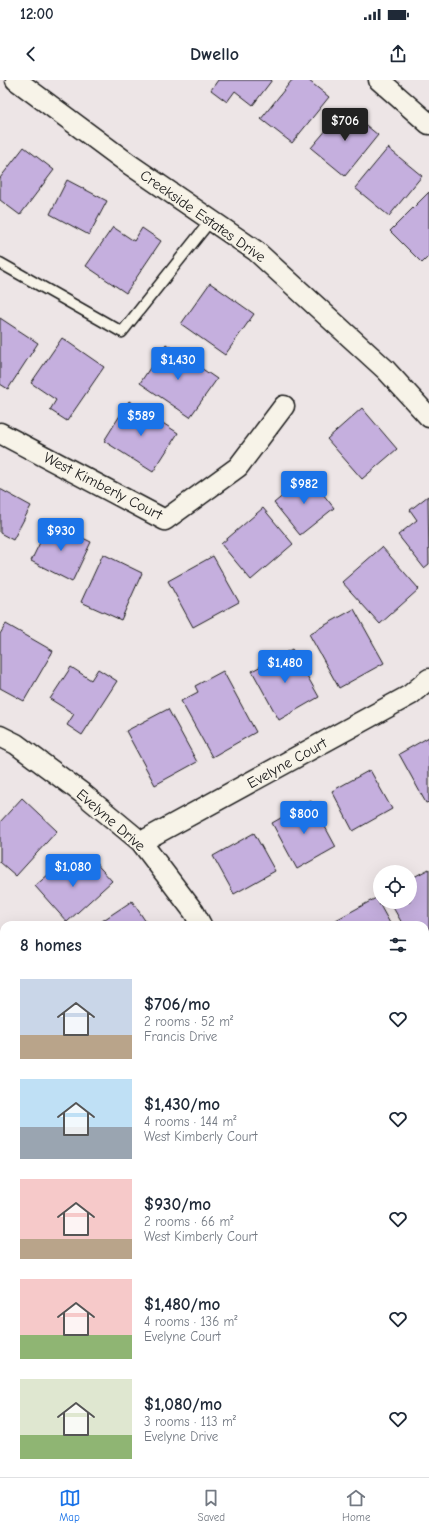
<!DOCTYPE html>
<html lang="en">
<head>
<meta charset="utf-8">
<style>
  body { margin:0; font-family:"Comic Neue",sans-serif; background:#f6f6f7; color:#1f2937; height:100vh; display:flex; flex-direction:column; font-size:15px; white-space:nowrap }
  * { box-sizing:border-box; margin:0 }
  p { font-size:13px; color:#747a83 }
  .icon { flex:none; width:22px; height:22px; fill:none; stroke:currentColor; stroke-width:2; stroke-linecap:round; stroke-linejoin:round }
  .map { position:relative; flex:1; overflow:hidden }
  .drawer { position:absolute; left:0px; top:841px; width:429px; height:556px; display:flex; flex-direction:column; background:#fff; border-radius:12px 12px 0 0; box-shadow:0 4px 16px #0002 }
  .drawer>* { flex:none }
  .tools { position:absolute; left:373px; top:785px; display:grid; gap:8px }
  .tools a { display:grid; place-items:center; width:44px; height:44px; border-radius:50%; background:#fff; box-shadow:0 4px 16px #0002; font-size:20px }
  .price { position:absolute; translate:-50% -34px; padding:0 9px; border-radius:4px; background:#1a73e8; color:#fff; font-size:13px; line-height:26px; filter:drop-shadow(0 1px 2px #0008) }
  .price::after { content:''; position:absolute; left:50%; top:24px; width:12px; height:9px; margin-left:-6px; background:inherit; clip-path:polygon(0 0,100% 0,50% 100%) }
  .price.on { background:#222; color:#fff }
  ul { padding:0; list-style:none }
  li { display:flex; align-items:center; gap:12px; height:100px; padding:0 20px }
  li span { display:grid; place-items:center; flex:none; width:112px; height:80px; border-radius:0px; color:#555 }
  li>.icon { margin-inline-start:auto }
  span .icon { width:48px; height:48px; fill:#fffc; stroke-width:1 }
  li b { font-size:17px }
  h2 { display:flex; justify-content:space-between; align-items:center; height:48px; padding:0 20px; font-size:17px }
  .status { display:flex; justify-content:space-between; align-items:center; height:28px; padding:0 20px; background:#fff; direction:ltr }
  .status svg { height:11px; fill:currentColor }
  header { display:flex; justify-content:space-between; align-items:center; height:52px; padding:0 20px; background:#fff; font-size:18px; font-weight:600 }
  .tabs { display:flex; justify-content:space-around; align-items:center; height:56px; border-top:1px solid #e0e1e3; background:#fff; font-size:11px; color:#747a83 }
  .tabs a { display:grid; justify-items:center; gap:2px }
  .tabs .on { color:#1a73e8 }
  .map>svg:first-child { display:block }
  .building { fill:#c5afde; stroke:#1c1c1c }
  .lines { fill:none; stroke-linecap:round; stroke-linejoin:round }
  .lane-casing { stroke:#1c1c1c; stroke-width:13 }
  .street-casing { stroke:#1c1c1c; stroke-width:23 }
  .secondary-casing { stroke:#1c1c1c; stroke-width:25 }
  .lane { stroke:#f7f3e8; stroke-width:10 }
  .street { stroke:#f7f3e8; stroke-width:20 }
  .secondary { stroke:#f7f3e8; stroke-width:22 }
  .labels { text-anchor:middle; stroke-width:4; stroke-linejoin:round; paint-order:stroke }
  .street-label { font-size:15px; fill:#1c1c1c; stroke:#f7f3e8 }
</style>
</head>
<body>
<div class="status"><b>12:00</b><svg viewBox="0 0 49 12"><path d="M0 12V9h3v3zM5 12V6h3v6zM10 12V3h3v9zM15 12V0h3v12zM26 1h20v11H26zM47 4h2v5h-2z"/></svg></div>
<header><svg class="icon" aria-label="back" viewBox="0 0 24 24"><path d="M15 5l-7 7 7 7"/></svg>Dwello<svg class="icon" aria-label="share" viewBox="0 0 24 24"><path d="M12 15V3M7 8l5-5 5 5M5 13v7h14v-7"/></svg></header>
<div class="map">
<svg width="429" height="1397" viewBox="0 0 429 1397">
  <rect width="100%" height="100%" fill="#ede5e6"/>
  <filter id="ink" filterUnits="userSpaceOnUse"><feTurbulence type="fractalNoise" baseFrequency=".025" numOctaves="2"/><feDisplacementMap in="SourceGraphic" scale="8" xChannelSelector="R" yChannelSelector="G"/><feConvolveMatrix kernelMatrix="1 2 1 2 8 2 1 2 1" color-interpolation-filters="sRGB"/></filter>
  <g filter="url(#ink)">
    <!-- building -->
    <path class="building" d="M218,0h54l-19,25 -18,-14 -8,11 -16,-12z
      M292,0h16l21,17 -37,46 -31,-24z
      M345,28l33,27 -33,41 -34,-28z
      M24,67l30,23 -34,45 -20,-15v-22z
      M388,68l34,28 -33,40 -34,-28z
      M67,100l40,21 -18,34 -39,-21z
      M429,112v64l-7,7 -32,-32z
      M113,147l21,14 8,-13 19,13 -35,52 -40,-27z
      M210,203l44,31 -29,41 -44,-31z
      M0,238l38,25 -30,46 -8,-5z
      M62,258l42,29 -37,54 -17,-11 6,-10 -25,-17z
      M166,264l51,35 -27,38 -50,-34z
      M129,321l49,32 -25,39 -49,-31z
      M362,328l35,41 -35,30 -35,-40z
      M308,395l26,33 -34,27 -26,-32z
      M0,409l31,17 -18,34 -13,-7z
      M428,416l1,68 -5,4 -26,-33 19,-15 -7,-10z
      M263,428l30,36 -42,36 -30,-36z
      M50,442l41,20 -19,40 -41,-21z
      M382,467l37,42 -39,35 -38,-42z
      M103,474l39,19 -21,47 -40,-18z
      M213,476l26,46 -46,25 -25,-46z
      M354,529l30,54 -45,25 -30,-54z
      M6,544l47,27 -29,50 -24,-13v-54z
      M292,569l27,48 -40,23 -27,-49z
      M71,587l20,13 7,-11 19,12 -35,54 -15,-10 7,-11 -24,-15z
      M223,591l33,61 -44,25 -31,-56 17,-9 -3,-6z
      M168,629l29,53 -42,23 -29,-54z
      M429,657v65l-3,1 -27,-49z
      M370,690l22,39 -39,22 -21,-40z
      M22,718l35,33 -41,45 -16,-14v-40z
      M311,721l25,46 -39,22 -25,-46z
      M254,753l21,38 -41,23 -21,-38z
      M92,779l20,22 -45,41 -32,-36 28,-24 11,13z
      M429,789v68l-4,3v-15h-22l-13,-23h20v-23z
      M376,818l15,27h-52l-3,-5z
      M132,821l16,24h-52z
      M3,912l1,2v56l-3,2 3,3v5l-4,3v-69z
      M429,959v56l-4,2v-56z
      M429,1225v62l-4,-7v-53z
      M0,1249l4,8v13l-4,2z
      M103,1393h40l2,4h-45l-1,-2z
      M196,1393h45v1l-6,3h-37z"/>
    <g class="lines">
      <!-- lane casing -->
      <g class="lane-casing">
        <path id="lane" d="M0,183l122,69 89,-112"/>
      </g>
      <!-- street casing -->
      <g class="street-casing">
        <path id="street" d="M16,0l113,84 127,87 130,119 43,47
          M379,0l50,44
          M0,353l165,87 73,-53 46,-61
          M0,656l16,8 66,49 59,49 53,70 7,13
          M141,762l269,-147 19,-16
          M425,908l4,-2
          M0,1111l4,8
          M427,1345l2,9
          M325,1397l8,-4"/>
      </g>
      <!-- secondary casing -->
      <g class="secondary-casing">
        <path id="secondary" d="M425,1121l4,-2
          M425,1162l4,-2
          M0,1348l4,-2
          M0,1389l4,-2"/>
      </g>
      <!-- lane -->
      <use href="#lane" class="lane"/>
      <!-- street -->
      <use href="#street" class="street"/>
      <!-- secondary -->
      <use href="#secondary" class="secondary"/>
    </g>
  </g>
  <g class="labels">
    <!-- street labels -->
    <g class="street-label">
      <text transform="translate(203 136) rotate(35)" y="5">Creekside Estates Drive</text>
      <text transform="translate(103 406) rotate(27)" y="5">West Kimberly Court</text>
      <text transform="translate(287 683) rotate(-29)" y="5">Evelyne Court</text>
      <text transform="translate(111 740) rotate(41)" y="5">Evelyne Drive</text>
    </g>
  </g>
</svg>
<div class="tools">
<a><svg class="icon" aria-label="locate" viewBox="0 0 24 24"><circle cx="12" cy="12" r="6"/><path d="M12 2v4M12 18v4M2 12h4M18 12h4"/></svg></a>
</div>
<b class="price on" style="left:345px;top:62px">$706</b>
<b class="price" style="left:178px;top:301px">$1,430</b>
<b class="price" style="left:141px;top:357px">$589</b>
<b class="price" style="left:304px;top:425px">$982</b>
<b class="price" style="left:61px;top:472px">$930</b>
<b class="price" style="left:285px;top:604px">$1,480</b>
<b class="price" style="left:304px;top:755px">$800</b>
<b class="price" style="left:73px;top:808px">$1,080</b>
<section class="drawer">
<h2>8 homes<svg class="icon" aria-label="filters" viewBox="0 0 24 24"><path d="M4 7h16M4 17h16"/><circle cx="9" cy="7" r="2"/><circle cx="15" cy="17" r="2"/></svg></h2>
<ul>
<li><span style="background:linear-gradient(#c9d6e8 70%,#b9a48a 0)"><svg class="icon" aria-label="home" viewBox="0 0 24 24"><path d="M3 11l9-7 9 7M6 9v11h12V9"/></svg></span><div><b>$706/mo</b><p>2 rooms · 52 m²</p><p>Francis Drive</p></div><svg class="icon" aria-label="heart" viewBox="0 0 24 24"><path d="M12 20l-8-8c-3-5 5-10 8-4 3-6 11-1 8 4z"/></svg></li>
<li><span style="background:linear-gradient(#bfe0f5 60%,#9aa5b1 0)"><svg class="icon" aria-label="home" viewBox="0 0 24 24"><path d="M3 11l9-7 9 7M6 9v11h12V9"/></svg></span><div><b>$1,430/mo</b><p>4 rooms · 144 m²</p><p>West Kimberly Court</p></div><svg class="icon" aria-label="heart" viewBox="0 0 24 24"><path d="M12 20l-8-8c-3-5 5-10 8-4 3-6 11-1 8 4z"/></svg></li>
<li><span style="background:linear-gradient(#f6c9c9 75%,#b9a48a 0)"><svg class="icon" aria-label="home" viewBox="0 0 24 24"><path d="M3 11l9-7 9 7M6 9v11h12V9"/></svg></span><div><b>$930/mo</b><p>2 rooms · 66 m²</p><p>West Kimberly Court</p></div><svg class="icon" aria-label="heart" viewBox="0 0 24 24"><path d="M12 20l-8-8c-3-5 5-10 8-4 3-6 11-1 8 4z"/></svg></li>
<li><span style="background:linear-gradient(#f6c9c9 70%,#8fb573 0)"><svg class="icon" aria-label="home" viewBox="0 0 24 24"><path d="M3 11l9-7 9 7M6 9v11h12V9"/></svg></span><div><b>$1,480/mo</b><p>4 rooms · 136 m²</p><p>Evelyne Court</p></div><svg class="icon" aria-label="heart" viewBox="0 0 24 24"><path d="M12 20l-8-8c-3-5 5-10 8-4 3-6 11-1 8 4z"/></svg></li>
<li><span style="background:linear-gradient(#dfe7d0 70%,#8fb573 0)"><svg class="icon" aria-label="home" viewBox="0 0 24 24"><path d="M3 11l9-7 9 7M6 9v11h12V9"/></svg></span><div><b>$1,080/mo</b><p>3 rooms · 113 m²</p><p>Evelyne Drive</p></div><svg class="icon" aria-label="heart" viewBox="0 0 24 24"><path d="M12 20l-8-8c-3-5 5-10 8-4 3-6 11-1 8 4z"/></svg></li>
</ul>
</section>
</div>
<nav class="tabs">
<a class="on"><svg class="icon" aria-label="map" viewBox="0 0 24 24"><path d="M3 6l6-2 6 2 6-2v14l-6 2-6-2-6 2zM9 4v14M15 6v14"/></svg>Map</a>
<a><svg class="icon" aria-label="saved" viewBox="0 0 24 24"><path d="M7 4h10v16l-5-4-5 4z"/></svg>Saved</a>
<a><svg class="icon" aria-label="home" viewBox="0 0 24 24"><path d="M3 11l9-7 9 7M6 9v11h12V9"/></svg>Home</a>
</nav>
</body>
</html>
